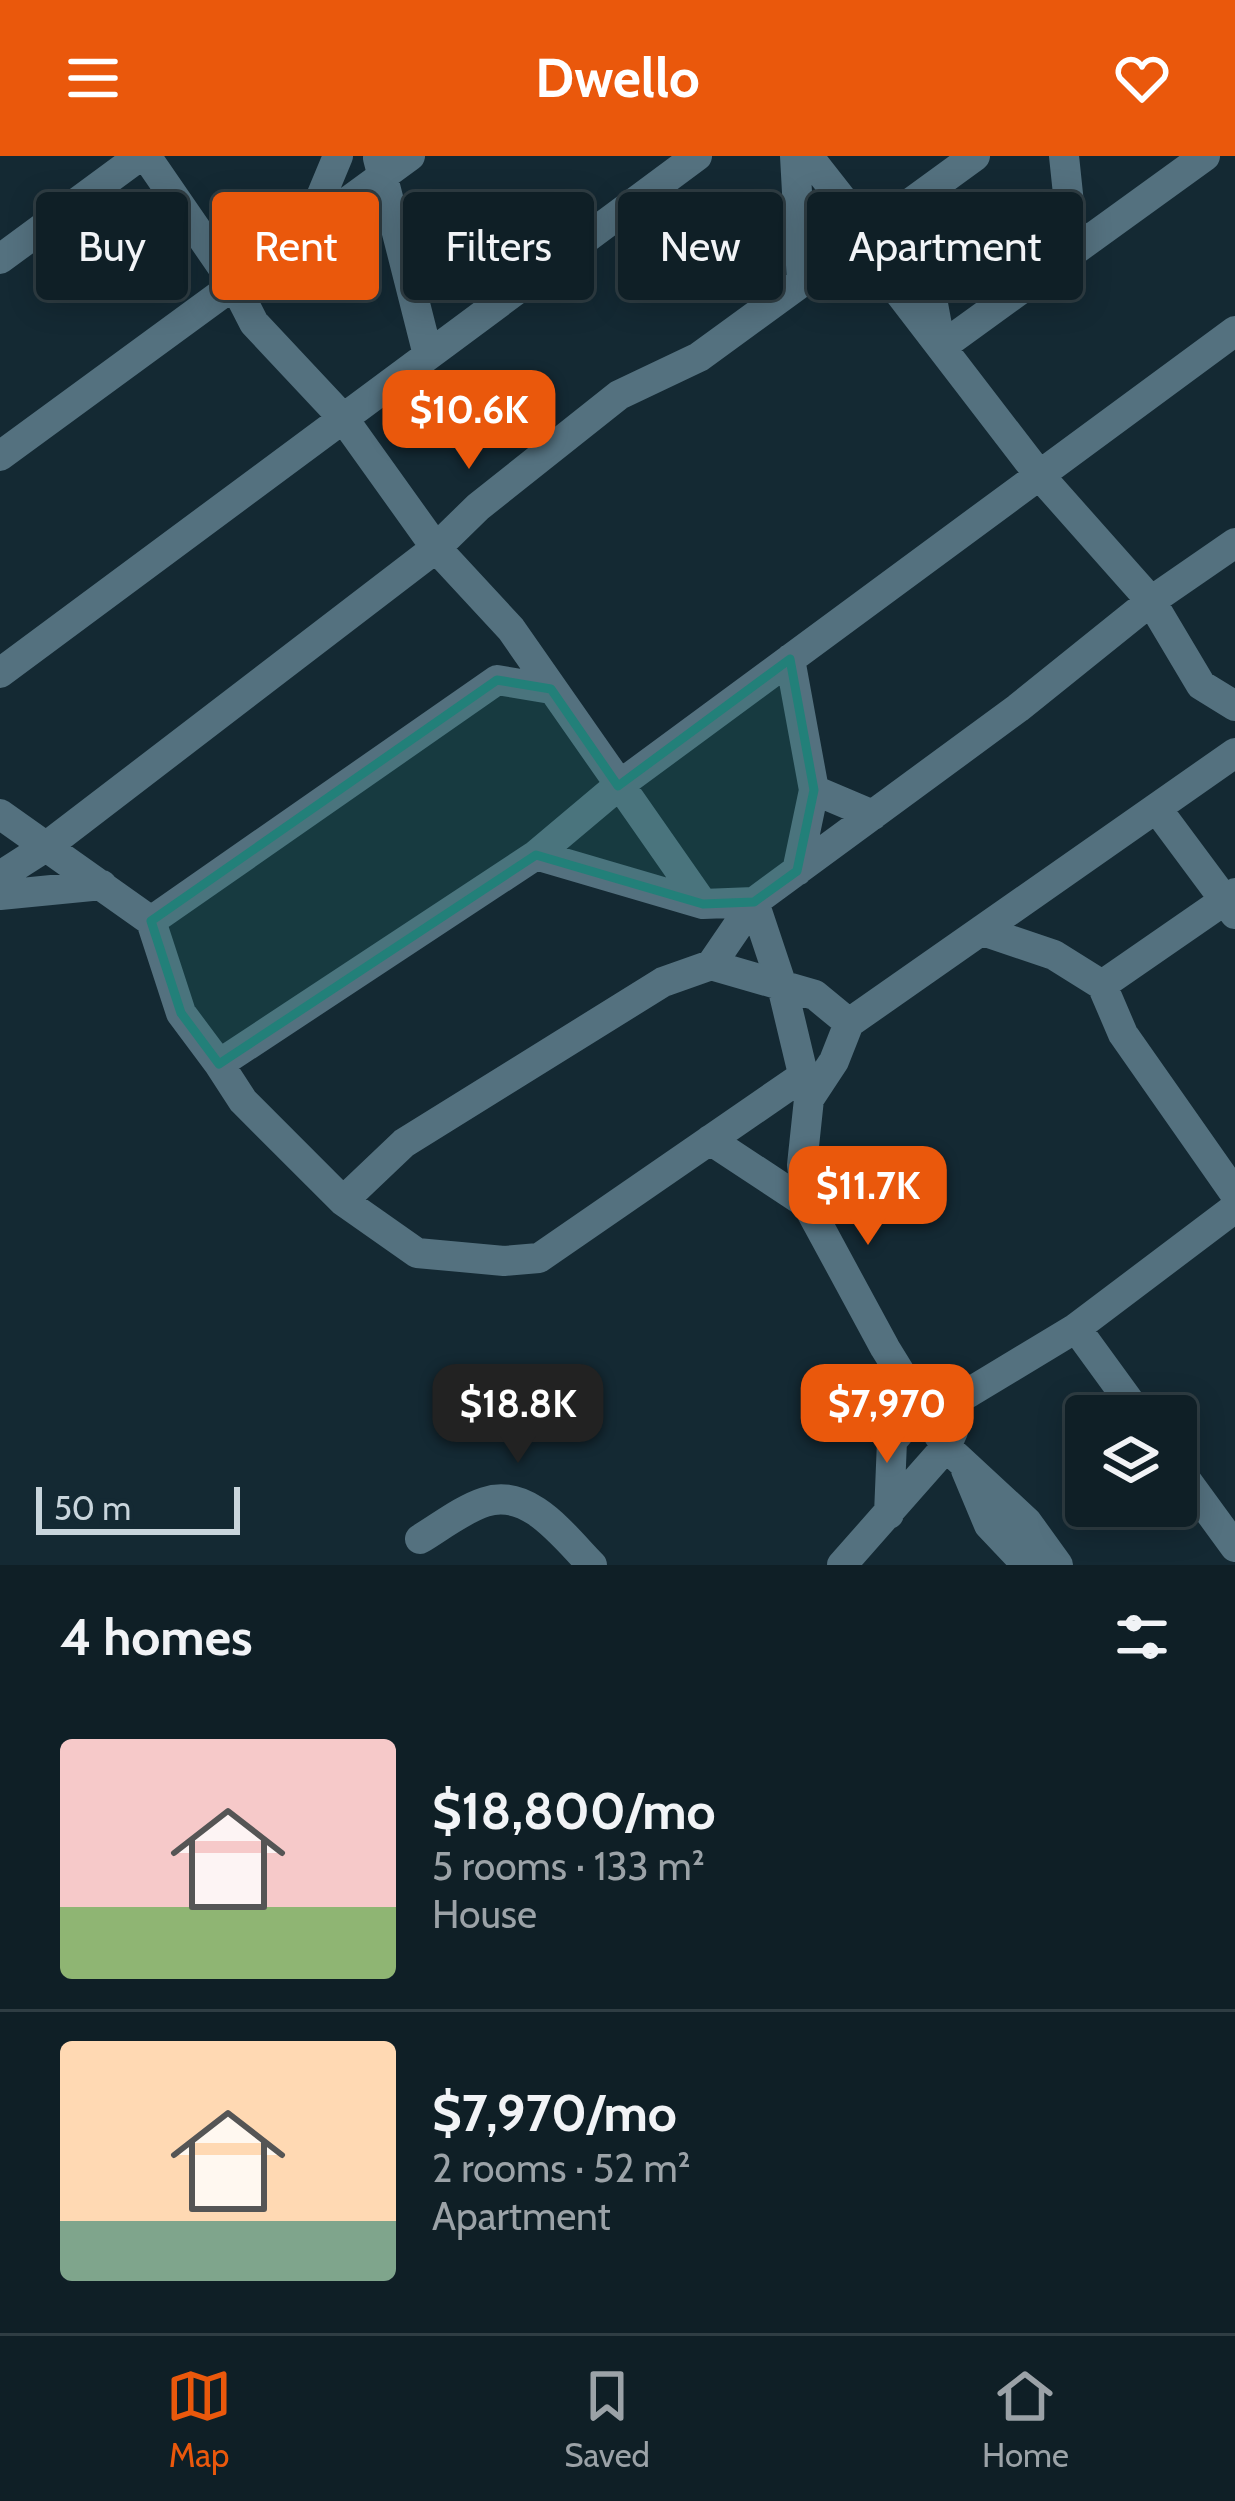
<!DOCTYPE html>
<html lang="en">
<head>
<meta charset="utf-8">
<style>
  body { margin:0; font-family:Cabin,sans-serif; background:#1d2c32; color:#f1f3f6; height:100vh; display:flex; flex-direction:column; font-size:45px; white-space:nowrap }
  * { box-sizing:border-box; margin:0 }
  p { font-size:39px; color:#9ba2a7 }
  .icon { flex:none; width:66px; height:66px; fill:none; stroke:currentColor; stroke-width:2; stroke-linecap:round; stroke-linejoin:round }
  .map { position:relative; height:1409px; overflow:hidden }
  .drawer { display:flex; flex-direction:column; background:#0f1f26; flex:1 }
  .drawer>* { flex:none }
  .banner { position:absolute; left:36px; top:36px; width:1164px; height:108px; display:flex; gap:24px }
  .tools { position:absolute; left:1065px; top:1239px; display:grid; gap:24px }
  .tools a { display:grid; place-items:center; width:132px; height:132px; border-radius:12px; background:#0f1f26; box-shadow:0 6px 30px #0003,0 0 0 3px #2f3d43; font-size:60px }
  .scale { position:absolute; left:36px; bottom:30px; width:204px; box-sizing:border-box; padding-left:12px; border:6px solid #c9d5dc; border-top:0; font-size:33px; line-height:42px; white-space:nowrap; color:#c9d5dc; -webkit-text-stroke:9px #142933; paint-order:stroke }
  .price { position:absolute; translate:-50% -102px; padding:0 27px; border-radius:24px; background:#ea580c; color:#fff; font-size:39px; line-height:78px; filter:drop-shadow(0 3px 6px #0008) }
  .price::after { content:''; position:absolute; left:50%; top:72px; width:36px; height:27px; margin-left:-18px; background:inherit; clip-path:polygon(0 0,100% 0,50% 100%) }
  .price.selected { background:#222; color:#fff }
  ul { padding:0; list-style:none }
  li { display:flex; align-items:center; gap:36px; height:300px; padding:0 60px }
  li+li { border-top:3px solid #2f3d43 }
  li span { display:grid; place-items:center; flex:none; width:336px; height:240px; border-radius:12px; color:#555 }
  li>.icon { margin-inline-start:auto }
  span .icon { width:144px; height:144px; fill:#fffc; stroke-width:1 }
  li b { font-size:51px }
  h2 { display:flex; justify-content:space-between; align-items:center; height:144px; padding:0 60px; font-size:51px }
  .chip { padding:0 42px; border-radius:12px; background:#0f1f26; box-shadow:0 6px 30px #0003,0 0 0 3px #2f3d43; font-size:42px; line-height:108px }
  .chip.selected { background:#ea580c; color:#fff }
  header { display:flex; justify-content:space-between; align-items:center; height:156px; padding:0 60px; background:#ea580c; color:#fff; font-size:54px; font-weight:700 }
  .dock { display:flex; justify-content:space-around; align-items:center; height:168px; border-top:3px solid #2f3d43; background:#0f1f26; font-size:33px; color:#9ba2a7 }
  .dock a { display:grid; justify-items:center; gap:6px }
  .dock .selected { color:#ea580c }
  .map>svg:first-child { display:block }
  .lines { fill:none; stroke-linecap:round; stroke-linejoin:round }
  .minor { stroke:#54717f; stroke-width:30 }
  .marked { fill:#228079; fill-opacity:0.2; stroke:#228079; stroke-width:9; stroke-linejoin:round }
</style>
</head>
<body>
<header><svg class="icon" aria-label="menu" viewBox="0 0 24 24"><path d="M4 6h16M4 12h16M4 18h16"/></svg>Dwello<svg class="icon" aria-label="heart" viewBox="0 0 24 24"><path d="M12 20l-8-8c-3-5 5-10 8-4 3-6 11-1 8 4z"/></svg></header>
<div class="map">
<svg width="1235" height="1409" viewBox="0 0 1235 1409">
  <rect width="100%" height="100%" fill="#142933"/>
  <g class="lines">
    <!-- minor -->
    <path class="minor" d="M146,0l88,128 20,39 89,95 93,130 75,81 192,275
      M795,0l7,127
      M808,0l62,79 18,43 152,198 111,125 50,84 34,21
      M1064,0l10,95
      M378,2l50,197
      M914,46l27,145 264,-191
      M308,72l30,-72
      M0,103l140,-103
      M0,300l410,-300
      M790,503l24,131 -17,81
      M0,517l697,-517
      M814,634l59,25
      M1157,653l78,105
      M0,658l151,107 30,92 38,51 317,-209 82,-69 617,-455
      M536,699l167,49 51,-2 264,-194 133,-107 84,-58
      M0,720l47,-30 389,-298 42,-41 141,-112 80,-38 276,-201
      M0,739l102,-10
      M754,746l28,84 27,113 -7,66 5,39 78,144 61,99 81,75 31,43
      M151,765l346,-241 54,9
      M983,775l71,24 48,30 133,-92
      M711,809l43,-63
      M1102,829l21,49 112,160
      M219,908l24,37 100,100 74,52 87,8 35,-3 264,-182
      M809,943l25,-38 15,-38 386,-270
      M710,984l97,64
      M343,1045l61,-58 259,-161 48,-17 104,30 34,28
      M1076,1172l64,88
      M1176,1310l59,81
      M966,1314l23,55 38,40
      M889,1358l3,-73 11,-13 67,-36 106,-64 159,-120
      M420,1383c20,-12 43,-30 65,-37 44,-15 80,36 107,63
      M842,1409l104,-118 7,-16"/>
  </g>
  <!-- marked area -->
  <path class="marked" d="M790,503l24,131 -17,81 -43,31 -51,2 -167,-49 -317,209 -38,-51 -30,-92 346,-241 54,9 67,97z"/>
</svg>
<div class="tools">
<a><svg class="icon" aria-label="layers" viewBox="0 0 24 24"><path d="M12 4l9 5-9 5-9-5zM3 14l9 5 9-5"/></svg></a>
</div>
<div class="scale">50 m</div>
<b class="price" style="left:469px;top:316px">$10.6K</b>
<b class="price" style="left:868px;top:1092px">$11.7K</b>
<b class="price selected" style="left:518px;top:1310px">$18.8K</b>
<b class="price" style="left:887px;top:1310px">$7,970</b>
<div class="banner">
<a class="chip">Buy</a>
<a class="chip selected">Rent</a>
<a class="chip">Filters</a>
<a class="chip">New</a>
<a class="chip">Apartment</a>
</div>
</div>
<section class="drawer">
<h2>4 homes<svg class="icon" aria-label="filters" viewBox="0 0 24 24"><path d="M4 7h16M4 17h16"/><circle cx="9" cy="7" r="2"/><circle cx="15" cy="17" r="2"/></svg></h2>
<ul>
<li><span style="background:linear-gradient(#f6c9c9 70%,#8fb573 0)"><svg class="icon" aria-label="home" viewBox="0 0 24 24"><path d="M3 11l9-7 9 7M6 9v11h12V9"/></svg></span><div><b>$18,800/mo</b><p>5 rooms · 133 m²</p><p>House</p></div></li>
<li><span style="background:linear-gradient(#ffd9b3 75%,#7fa58c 0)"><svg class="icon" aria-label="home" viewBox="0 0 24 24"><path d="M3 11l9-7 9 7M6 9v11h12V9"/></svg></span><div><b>$7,970/mo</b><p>2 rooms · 52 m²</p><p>Apartment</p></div></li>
</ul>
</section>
<nav class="dock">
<a class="selected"><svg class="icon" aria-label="map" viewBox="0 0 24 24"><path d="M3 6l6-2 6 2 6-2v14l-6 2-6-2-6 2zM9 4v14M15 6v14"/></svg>Map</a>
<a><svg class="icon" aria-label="saved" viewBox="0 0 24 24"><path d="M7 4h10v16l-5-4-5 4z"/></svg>Saved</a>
<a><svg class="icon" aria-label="home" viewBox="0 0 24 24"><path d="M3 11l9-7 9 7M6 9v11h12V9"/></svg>Home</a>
</nav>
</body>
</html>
